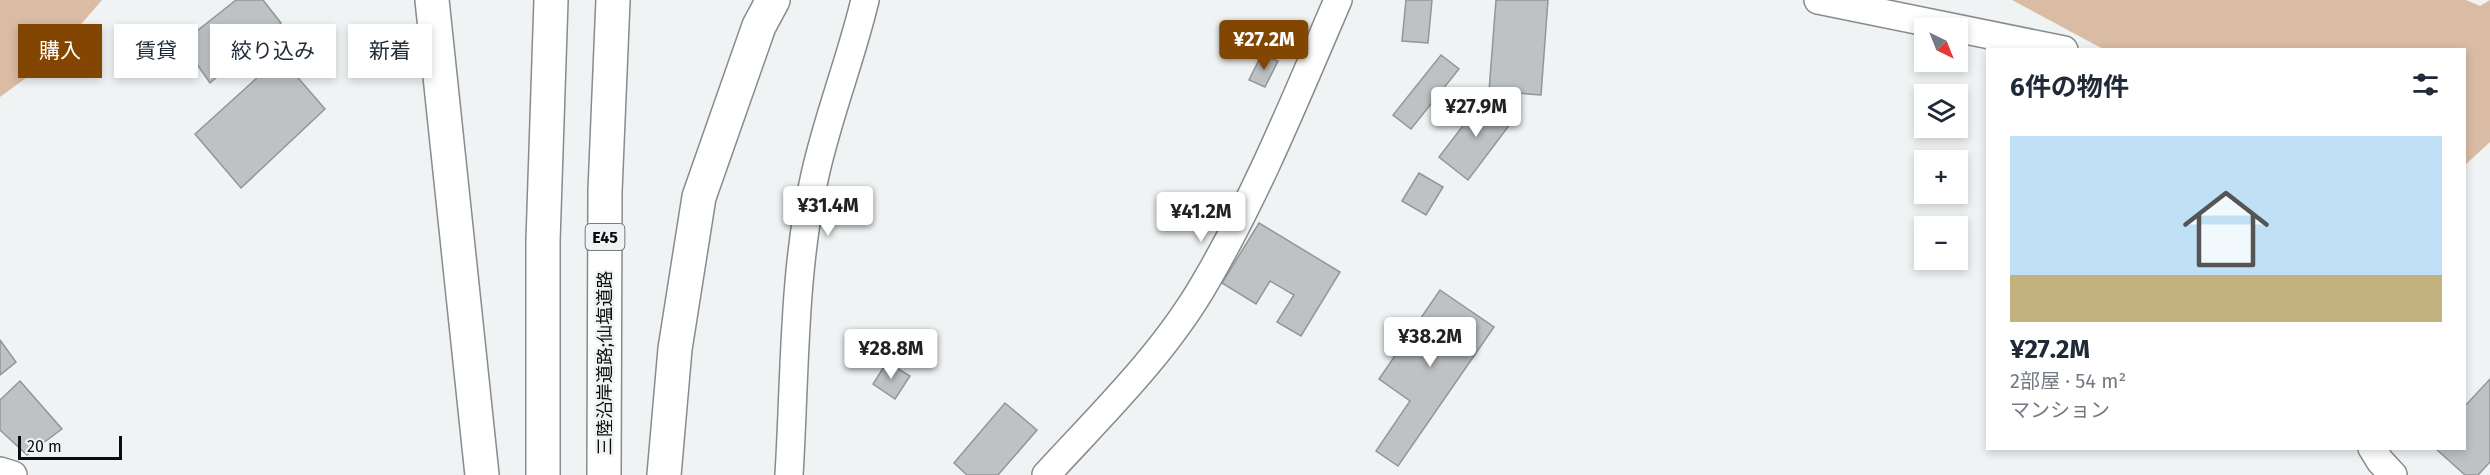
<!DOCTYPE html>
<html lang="ja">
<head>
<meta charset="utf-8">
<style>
  body { margin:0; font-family:"Fira Sans","Noto Sans JP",sans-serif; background:#f6f6f7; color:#1f2937; height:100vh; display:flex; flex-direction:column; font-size:22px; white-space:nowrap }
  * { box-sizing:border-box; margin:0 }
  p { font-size:20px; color:#747a83 }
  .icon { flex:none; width:33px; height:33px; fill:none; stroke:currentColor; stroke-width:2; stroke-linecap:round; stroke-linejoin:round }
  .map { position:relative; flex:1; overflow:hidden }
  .drawer { position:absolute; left:1986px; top:48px; width:480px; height:402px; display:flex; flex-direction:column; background:#fff; border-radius:0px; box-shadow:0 3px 9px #0003 }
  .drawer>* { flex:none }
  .hud { position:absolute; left:18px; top:24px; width:570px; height:54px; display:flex; gap:12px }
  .needle { width:39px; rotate:137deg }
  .controls { position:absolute; left:1914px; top:18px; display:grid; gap:12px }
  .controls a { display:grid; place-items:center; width:54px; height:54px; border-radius:0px; background:#fff; box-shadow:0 3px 9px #0003; font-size:30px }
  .scale { position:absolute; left:18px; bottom:15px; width:104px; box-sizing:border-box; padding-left:6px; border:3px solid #0b0c0d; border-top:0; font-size:16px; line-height:21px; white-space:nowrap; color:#0b0c0d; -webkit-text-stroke:4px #eff3f4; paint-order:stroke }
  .price { position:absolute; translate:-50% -51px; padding:0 14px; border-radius:6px; background:#fff; color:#222; font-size:20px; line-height:39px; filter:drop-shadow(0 2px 3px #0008) }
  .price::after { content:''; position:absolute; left:50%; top:36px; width:18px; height:14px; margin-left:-9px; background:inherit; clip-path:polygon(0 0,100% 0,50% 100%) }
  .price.active { background:#824502; color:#fff }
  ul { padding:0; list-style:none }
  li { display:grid; align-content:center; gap:12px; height:318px; padding:0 24px }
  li+li { border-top:2px solid #e0e1e3 }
  li span { display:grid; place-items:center; height:186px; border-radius:0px; color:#555 }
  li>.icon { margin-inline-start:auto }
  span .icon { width:108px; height:108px; fill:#fffc; stroke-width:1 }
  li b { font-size:26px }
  h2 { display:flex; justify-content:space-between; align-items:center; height:72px; padding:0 24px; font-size:26px }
  .pill { padding:0 21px; border-radius:0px; background:#fff; box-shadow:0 3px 9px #0003; font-size:21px; line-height:54px }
  .pill.active { background:#824502; color:#fff }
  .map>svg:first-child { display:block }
  .forest { fill:#dabba3 }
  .building { fill:#bec2c4; stroke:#929697; stroke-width:1.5 }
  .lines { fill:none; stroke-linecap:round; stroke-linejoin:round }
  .minor-casing { stroke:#878b8c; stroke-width:30 }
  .motorway-casing { stroke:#878b8c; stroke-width:36 }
  .minor { stroke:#fff; stroke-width:27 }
  .motorway { stroke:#fff; stroke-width:33 }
  .labels { text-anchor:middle; stroke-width:5; stroke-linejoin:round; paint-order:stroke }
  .shield { fill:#eff3f4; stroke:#4f5152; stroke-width:1.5 }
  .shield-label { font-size:16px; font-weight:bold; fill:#0b0c0d }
  .street-label { font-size:18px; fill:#0b0c0d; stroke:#eff3f4 }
</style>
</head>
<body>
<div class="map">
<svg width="2490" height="475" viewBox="0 0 2490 475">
  <rect width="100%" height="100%" fill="#eff3f4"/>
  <!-- forest -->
  <path class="forest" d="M0,0h102l-53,61 -49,36z
    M2012,0h454l14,6 10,-6v142l-25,23 -1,-115 -361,-1z"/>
  <!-- building -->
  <path class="building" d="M236,0h27l18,23 -71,60 -28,-40z
    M1406,0h26l-4,43 -26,-2z
    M1496,0h52l-7,95 -52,-4z
    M1262,54l16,7 -13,26 -16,-7z
    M1441,55l18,14 -48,60 -18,-14z
    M280,57l45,52 -84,79 -46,-54z
    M1485,97l29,22 -46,61 -29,-23z
    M1419,173l24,14 -17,28 -24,-14z
    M1259,223l81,49 -39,64 -24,-14 17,-27 -24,-14 -14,23 -34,-21z
    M1440,290l54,37 -96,139 -22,-15 34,-50 -31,-22z
    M0,340l16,22 -16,13z
    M887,362l23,14 -15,23 -22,-15z
    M2490,379v83l-12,13h-13l-30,-27h29v-41z
    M20,381l42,48 -35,26 -27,-25v-30z
    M1005,403l32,27 -39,45h-31l-13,-12z"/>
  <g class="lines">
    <!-- minor casing -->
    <g class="minor-casing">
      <path id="minor" d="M1818,0l246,50
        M2372,448l8,13 13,14
        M0,471l13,4
        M789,475c6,-97 4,-205 26,-300 13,-59 36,-116 50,-175
        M1046,475c56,-61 119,-122 160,-194 52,-89 91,-186 132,-281"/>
    </g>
    <!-- motorway casing -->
    <g class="motorway-casing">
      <path id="motorway" d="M432,0l50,475
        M543,475v-234l8,-241
        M604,475l1,-284 8,-191
        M664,475l11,-126 24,-152 60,-171 14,-26"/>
    </g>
    <!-- minor -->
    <use href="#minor" class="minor"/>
    <!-- motorway -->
    <use href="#motorway" class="motorway"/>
  </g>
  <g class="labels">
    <!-- shield labels -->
    <rect class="shield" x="585.5" y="224" width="39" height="26" rx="4.5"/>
    <g class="shield-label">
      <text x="605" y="243">E45</text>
    </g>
    <!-- street labels -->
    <g class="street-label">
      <text transform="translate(605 363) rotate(-90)" y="6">三陸沿岸道路;仙塩道路</text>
    </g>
  </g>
</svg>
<div class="controls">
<a><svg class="needle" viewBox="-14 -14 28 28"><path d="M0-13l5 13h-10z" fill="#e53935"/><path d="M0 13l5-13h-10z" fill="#747a83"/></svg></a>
<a><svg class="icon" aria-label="layers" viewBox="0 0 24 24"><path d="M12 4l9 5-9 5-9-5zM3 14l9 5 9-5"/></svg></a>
<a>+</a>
<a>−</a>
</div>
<div class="scale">20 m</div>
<b class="price active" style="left:1264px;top:71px">¥27.2M</b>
<b class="price" style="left:1476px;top:138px">¥27.9M</b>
<b class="price" style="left:828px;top:237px">¥31.4M</b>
<b class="price" style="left:1201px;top:243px">¥41.2M</b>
<b class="price" style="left:1430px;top:368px">¥38.2M</b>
<b class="price" style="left:891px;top:380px">¥28.8M</b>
<div class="hud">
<a class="pill active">購入</a>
<a class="pill">賃貸</a>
<a class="pill">絞り込み</a>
<a class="pill">新着</a>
</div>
<section class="drawer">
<h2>6件の物件<svg class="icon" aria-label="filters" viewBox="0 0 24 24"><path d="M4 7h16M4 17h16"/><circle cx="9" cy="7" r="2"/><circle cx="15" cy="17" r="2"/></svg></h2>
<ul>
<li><span style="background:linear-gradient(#bfe0f5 75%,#c2b280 0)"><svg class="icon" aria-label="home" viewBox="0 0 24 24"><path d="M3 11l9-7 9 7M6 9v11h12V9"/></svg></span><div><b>¥27.2M</b><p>2部屋 · 54 m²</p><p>マンション</p></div></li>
</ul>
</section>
</div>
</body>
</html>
